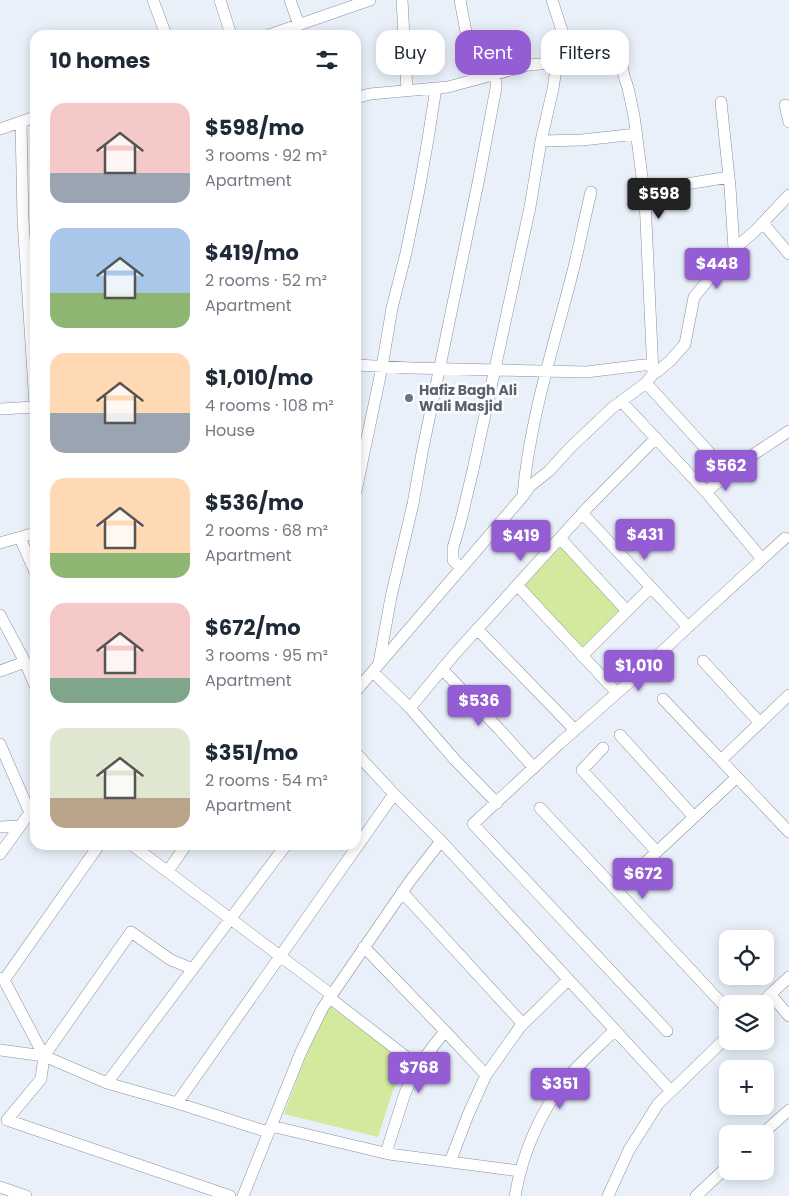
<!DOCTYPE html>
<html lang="en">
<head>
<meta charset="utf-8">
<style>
  body { margin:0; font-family:Poppins,sans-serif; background:#f6f6f7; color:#1f2937; height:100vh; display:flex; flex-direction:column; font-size:19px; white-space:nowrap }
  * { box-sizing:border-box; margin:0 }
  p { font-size:16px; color:#747a83 }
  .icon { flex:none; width:28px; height:28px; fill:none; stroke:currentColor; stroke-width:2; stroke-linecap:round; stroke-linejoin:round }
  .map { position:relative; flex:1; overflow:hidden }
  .drawer { position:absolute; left:30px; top:30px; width:331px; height:820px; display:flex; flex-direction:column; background:#fff; border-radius:15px; box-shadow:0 2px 12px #0003 }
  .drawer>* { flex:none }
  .guide { position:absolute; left:376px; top:30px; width:338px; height:45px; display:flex; gap:10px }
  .fabs { position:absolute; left:719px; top:930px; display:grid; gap:10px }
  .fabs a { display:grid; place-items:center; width:55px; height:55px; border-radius:10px; background:#fff; box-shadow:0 2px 12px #0003; font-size:25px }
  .price { position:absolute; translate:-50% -42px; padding:0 11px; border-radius:5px; background:#955dd4; color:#fff; font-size:16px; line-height:32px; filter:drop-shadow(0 1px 2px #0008) }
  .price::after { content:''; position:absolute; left:50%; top:30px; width:15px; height:11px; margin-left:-8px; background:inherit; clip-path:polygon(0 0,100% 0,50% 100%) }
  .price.current { background:#222; color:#fff }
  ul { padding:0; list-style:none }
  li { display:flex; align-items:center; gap:15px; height:125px; padding:0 20px }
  li span { display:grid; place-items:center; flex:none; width:140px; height:100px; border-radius:15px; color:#555 }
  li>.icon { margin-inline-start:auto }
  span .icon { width:60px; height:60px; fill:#fffc; stroke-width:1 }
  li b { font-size:21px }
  h2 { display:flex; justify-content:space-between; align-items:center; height:60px; padding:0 20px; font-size:21px }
  .tag { padding:0 18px; border-radius:15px; background:#fff; box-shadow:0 2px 12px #0003; font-size:18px; line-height:45px }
  .tag.current { background:#955dd4; color:#fff }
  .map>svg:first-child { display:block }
  .green { fill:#d2e99e }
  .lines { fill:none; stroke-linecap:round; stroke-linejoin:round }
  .minor-casing { stroke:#8b9199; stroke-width:12 }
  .minor { stroke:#fff; stroke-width:11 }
  .worship-dot { fill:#6b7280; stroke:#fbfcfe; stroke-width:2 }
  .labels { text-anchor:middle; stroke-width:5; stroke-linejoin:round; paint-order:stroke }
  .worship-label { font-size:14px; font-weight:bold; fill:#5b616d; stroke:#fbfcfe; text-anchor:start }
</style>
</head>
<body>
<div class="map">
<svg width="789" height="1196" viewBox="0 0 789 1196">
  <rect width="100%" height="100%" fill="#e9f0f9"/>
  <!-- green -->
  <path class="green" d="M562,545l59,66 -38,36 -60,-61z
    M329,1006l77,55 -14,32 -14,44 -94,-23 33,-87z"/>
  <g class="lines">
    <!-- minor casing -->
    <g class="minor-casing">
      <path id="minor" d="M153,0l13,35
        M220,0l11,35
        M290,0l9,25
        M402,0l5,90
        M460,0l15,80
        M552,0l20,61
        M269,35l101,-35
        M356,98l14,-4 78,-7 81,-22 45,-4 45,-9 5,24 4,12 6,28 11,83 8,175 -7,9 -34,25 -42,40 -21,23 -19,15 -7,10 -167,195
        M721,102l9,85 4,62
        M785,105l4,17
        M21,122l2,97 12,186
        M0,129l35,-12
        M541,141l41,-1 55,-6
        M644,191l85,-14
        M763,223l26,31
        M356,365l56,3 174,4 66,-8
        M653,374l5,-3 12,-10 15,-17 9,-47 40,-48 20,-17 35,-37
        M646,383l82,90
        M621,401l85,91 56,67
        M0,409l35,-2
        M356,491l26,-124 10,-59 14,-55 13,-63 9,-51 8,-51
        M706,492l33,-28 50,-33
        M523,495c7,-78 32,-153 51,-228 6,-25 11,-50 17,-75
        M582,513l106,114
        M20,538l15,34
        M560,538l67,73
        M0,543l35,-10
        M461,568l-8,-8v-12l8,-28 12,-50 57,-263 11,-66 12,-52 4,-27
        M517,585l100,108
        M0,615l25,47 10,24
        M477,629l98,101
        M582,656l69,-69
        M703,661l57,62
        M379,663l12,-66 22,-93 9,-51 57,-275 17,-90v-14
        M442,669l57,60 35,39
        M0,671l25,-9
        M373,672l37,36 46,53 41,42
        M663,699l126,133
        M410,708l43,-52 135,-149 68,-69
        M620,735l74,82
        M0,744l30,69
        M603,748l-21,22 75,82
        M356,753l38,41 47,47 230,250
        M721,760l68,-65
        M540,808l188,202
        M0,827l20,-1
        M132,845l200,150
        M0,854l34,-47
        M168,871l18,-26
        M616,890l121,-113
        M402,892l121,132
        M364,947l81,84 41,44
        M0,978l4,2 40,76 -3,23 -34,41 223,76
        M4,980l95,-135
        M770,994l19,22
        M330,998l88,68
        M760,1004l29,-27
        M667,1031l-194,-207 86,-80 75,-66 54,-51 97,-89
        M0,1050l44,6 63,27 70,20 91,29
        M44,1056l87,-124 40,28 22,9
        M107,1083l179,-238
        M177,1103l217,-309
        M271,1126l118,28 130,17
        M762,1134l27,-24
        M386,1153l19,-60 13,-27 27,-35
        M450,1162l18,-47 18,-40 34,-48 48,-47
        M0,1187l26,9
        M243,1196l58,-144 21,-43 88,-128 31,-40
        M515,1196c8,-45 24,-83 53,-119 14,-16 31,-31 47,-47
        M608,1196l21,-46 29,-46 70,-68
        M696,1196l32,-30"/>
    </g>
    <!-- minor -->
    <use href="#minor" class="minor"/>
  </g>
  <!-- markers -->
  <circle class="worship-dot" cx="409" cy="398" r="5"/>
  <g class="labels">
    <!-- worship labels -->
    <g class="worship-label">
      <text x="419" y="395">Hafiz Bagh Ali<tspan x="419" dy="16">Wali Masjid</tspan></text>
    </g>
  </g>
</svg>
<div class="fabs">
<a><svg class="icon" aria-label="locate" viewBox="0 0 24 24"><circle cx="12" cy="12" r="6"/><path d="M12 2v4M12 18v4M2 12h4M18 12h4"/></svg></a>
<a><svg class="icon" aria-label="layers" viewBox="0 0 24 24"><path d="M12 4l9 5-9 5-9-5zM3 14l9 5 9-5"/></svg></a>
<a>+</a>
<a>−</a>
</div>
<b class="price current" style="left:659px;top:220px">$598</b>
<b class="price" style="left:717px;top:290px">$448</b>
<b class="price" style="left:726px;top:492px">$562</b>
<b class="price" style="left:645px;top:561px">$431</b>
<b class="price" style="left:521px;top:562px">$419</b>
<b class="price" style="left:639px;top:692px">$1,010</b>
<b class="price" style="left:479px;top:727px">$536</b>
<b class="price" style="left:643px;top:900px">$672</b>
<b class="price" style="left:419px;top:1094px">$768</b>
<b class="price" style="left:560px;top:1110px">$351</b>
<div class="guide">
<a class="tag">Buy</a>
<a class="tag current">Rent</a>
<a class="tag">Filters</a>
</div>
<section class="drawer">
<h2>10 homes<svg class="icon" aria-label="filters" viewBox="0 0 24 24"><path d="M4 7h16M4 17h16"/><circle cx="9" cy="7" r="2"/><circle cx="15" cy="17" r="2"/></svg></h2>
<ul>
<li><span style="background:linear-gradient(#f6c9c9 70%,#9aa5b1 0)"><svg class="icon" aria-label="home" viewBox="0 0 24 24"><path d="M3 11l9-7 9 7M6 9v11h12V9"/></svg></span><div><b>$598/mo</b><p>3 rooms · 92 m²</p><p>Apartment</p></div></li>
<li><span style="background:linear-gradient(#a9c7e8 65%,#8fb573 0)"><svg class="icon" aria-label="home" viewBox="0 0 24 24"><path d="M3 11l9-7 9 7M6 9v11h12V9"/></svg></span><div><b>$419/mo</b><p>2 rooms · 52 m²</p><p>Apartment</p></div></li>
<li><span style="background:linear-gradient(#ffd9b3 60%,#9aa5b1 0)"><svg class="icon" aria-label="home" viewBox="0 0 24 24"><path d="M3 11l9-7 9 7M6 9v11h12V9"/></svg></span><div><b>$1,010/mo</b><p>4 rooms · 108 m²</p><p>House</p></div></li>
<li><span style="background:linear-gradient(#ffd9b3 75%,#8fb573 0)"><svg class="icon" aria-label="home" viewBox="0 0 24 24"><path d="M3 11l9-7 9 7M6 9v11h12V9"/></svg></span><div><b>$536/mo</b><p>2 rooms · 68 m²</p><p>Apartment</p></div></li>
<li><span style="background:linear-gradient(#f6c9c9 75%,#7fa58c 0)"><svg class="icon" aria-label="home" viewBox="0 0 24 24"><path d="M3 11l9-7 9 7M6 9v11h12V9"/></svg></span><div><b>$672/mo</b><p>3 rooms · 95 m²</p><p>Apartment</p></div></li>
<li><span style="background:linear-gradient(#dfe7d0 70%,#b9a48a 0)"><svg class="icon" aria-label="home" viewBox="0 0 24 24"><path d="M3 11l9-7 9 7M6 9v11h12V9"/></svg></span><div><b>$351/mo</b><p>2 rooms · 54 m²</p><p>Apartment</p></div></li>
</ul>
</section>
</div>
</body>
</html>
